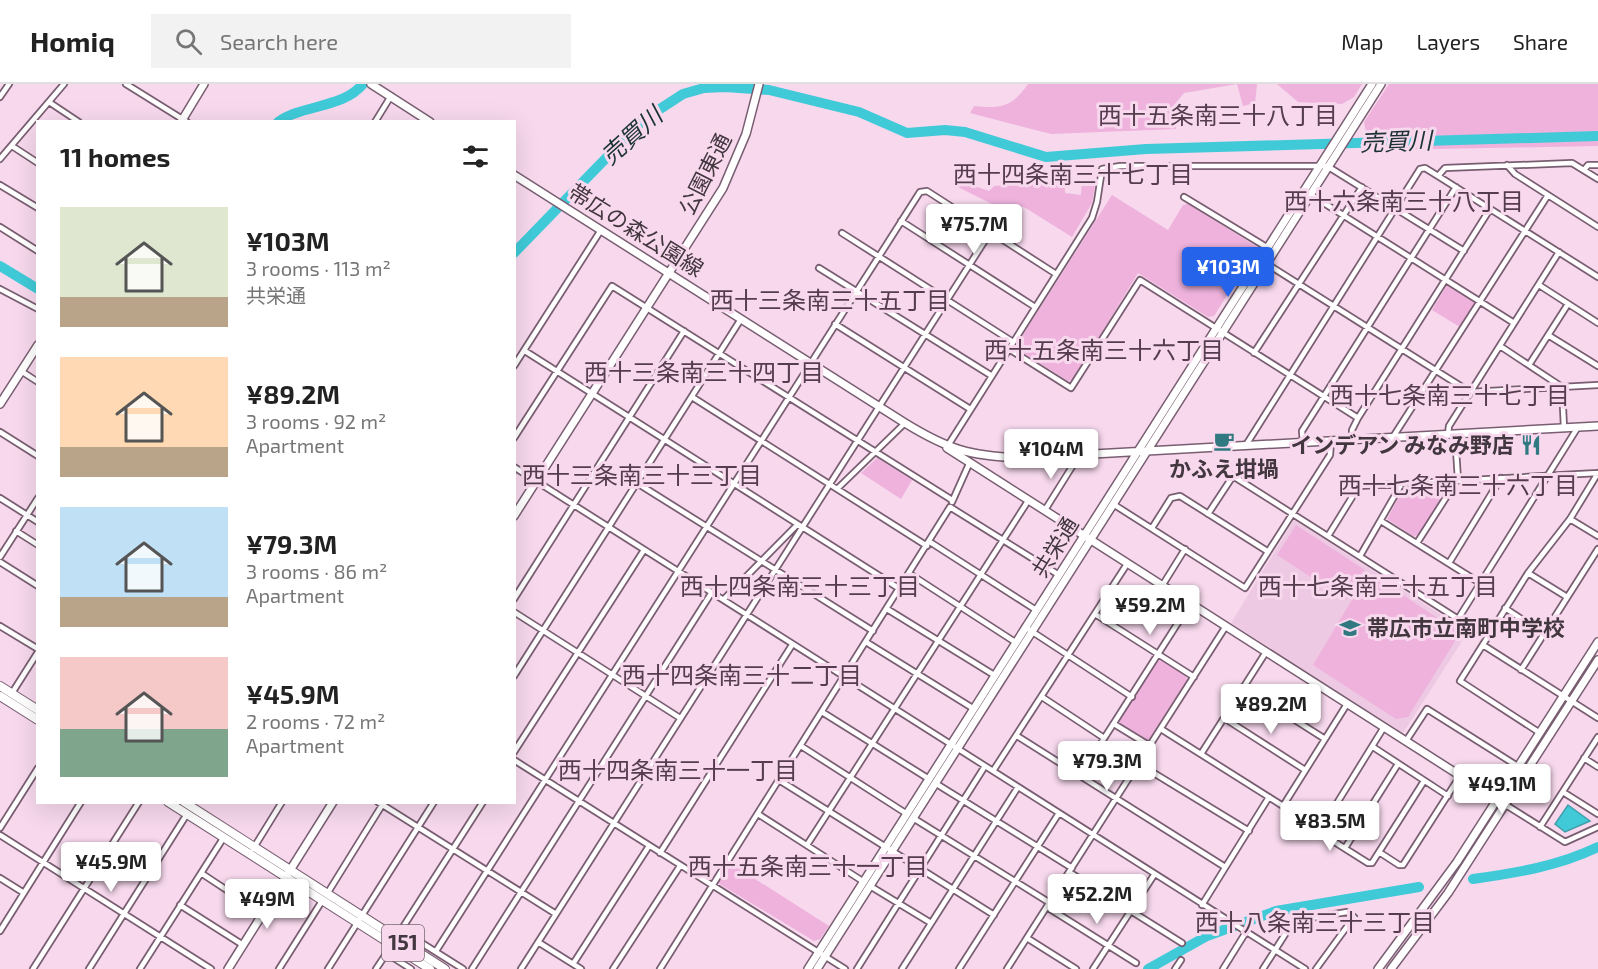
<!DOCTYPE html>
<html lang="en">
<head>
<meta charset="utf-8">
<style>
  body { margin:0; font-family:"Exo 2","Noto Sans JP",sans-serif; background:#f2f2f2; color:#222; height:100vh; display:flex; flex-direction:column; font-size:22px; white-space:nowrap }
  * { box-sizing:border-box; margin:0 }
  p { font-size:20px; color:#767676 }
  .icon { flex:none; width:33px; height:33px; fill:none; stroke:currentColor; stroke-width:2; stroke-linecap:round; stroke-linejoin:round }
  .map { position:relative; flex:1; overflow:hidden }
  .sheet { position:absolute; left:36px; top:36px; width:480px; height:684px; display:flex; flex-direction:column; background:#fff; border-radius:0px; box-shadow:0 6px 24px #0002 }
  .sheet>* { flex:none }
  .price { position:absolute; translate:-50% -51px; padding:0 14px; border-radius:6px; background:#fff; color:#222; font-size:20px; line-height:39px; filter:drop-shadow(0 2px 3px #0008) }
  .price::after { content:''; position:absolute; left:50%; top:36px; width:18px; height:14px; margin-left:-9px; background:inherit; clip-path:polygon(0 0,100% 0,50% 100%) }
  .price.active { background:#2563eb; color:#fff }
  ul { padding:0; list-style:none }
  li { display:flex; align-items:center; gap:18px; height:150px; padding:0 24px }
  li span { display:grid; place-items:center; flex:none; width:168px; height:120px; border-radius:0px; color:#555 }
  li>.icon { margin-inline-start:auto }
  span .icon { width:72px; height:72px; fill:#fffc; stroke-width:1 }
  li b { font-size:26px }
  h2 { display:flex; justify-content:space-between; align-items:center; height:72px; padding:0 24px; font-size:26px }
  header { display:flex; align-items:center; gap:36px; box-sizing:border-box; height:84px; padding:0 30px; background:#fff; border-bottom:2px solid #e0e0e0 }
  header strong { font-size:28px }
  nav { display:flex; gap:33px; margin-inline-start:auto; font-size:21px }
  .search { width:420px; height:54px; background:#f2f2f2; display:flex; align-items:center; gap:15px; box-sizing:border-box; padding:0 21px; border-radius:0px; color:#767676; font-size:22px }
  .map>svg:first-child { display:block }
  .built { fill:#eec9e3 }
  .green { fill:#eeb2dd }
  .water { fill:#40cad8; stroke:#419eaa; stroke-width:1.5 }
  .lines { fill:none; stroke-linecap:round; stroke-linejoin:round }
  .river { stroke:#40cad8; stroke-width:10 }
  .street-casing { stroke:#795e71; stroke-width:8 }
  .secondary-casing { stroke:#795e71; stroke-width:10 }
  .primary-casing { stroke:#795e71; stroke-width:10 }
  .street { stroke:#fff; stroke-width:4.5 }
  .secondary { stroke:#fff; stroke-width:7 }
  .primary { stroke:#fff; stroke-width:8 }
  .labels { text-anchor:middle; stroke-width:6; stroke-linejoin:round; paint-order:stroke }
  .shield { fill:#f7d8ed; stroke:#796773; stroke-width:1.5 }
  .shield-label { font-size:21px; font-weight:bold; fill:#43373f }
  .street-label { font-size:22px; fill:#43373f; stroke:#f7d8ed }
  .poi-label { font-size:22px; font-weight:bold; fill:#43373f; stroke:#f7d8ed; text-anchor:end }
  .neighbourhood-label { font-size:24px; fill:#553c4e; stroke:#f7d8ed }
  .water-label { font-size:24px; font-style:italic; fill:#1b3234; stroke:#f7d8ed }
</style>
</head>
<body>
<header>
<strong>Homiq</strong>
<div class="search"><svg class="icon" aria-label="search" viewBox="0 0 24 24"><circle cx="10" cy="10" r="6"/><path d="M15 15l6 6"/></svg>Search here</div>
<nav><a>Map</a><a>Layers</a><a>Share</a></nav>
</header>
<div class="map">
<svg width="1598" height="885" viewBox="0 0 1598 885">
  <rect width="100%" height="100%" fill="#f7d8ed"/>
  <!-- built -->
  <path class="built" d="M1294,436l174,112 -65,101 -172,-110z"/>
  <!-- green -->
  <path class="green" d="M1028,0h229l-2,19 -12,3 -6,-22 -53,9 -10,12 2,24 -125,5 -81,-21 4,-7c27,3 38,1 54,-22z
    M1277,0h85l-8,13 -12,7 -44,-2z
    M1389,0h209v62l-214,4 -7,-12h-10l-3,-16z
    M1053,87l11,3 1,19 16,2 1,-16h14l-4,24 -20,34 -48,-30 -30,-2 -36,-18 2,-6 29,10 5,-5 36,-3z
    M1112,111l56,35 15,-25 5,-1 69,43 -43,69 -6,1 -70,-44 -65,107 -5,1 -51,-32v-5z
    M1447,201l28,18 -15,24 -28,-17z
    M877,374l35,22 -11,19 -40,-26z
    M1445,400l4,4 -30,47 -6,1 -26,-17 18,-33z
    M1296,441l69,45 -19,30 -69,-45z
    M1373,491l87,58 -52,84 -12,2 -83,-54 52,-87z
    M1162,576l24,15 1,5 -38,60h-3l-26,-15 -1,-4 39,-60z
    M730,779l99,63 -9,13 -6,2 -96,-58z"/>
  <!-- water -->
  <path class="water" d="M1568,721l22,16 -25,11 -10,-8z"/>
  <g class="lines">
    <!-- river -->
    <path class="river" d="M278,38c25,-18 64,-13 85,-38
      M514,169l129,-133 40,-26 21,-6 21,-1 44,3 90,22 48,21 38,-3 20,2 81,25 100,-8 452,-13
      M0,182l38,23
      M1473,795c43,-6 86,-13 125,-32
      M1148,885l59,-33 69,-25 143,-24"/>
    <!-- street casing -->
    <g class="street-casing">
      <path id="street" d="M126,0l61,38
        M0,13l9,-13
        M49,18l30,20
        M375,38l16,-26
        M12,62l26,17
        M0,75l64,-75
        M1507,81l8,9 83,53
        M1584,86l4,-5h10
        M1438,92l7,-8 127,-5 26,16
        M0,101l38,23
        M1308,109l206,130
        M1184,113l84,51
        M901,137l134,86
        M0,143l38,24
        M842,149l171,109
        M1259,175l211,133 128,-7
        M819,184l173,108
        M1539,201l59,38
        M0,205l38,20
        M835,240l135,85
        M1548,251l50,31
        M1500,262l62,41 2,41
        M1009,265l62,39 69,-108 218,138
        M525,267l375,238
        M1254,269l108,-166
        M1529,281l39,-61
        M514,282l87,-136
        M21,287l17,11
        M692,313l235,149
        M0,348l38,24
        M1448,350l1,-8 110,-174
        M1455,350l3,46
        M1393,353l155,-242
        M514,354l98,-152 340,214
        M1352,356v-10l6,-12 132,-209
        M1303,359l-1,-12 154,-244
        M1246,361l174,-276 5,-1 13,8 160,101
        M947,363l145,-229 5,-16 5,-33 18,-3h207l137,85
        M514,383l791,502
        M637,399l236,148
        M837,405l68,-66
        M0,414l38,24
        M952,418l17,-38
        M1113,420l132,84 85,-133 1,-14
        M1045,426l30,-48 1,-6
        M1208,430l25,-38 225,143 120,-192
        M1570,435l28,17
        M1381,437l99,62
        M1152,444l19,-30 9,-2 87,55
        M16,447l22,14
        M1328,452l31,-50 239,-13
        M930,458l106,68
        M1417,459l37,-58v-4
        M1360,472l42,-73
        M0,473l38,-59
        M0,478l38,24
        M1449,479l52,-85
        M1528,489l39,24
        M910,490l105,68
        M1162,502l23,-37
        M514,515l170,-268
        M724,515l73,-74
        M1505,524l39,26
        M887,525l107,66
        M514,528l166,106
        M1095,530l99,63
        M0,542l38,23
        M1025,543l107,70
        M866,558l108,67
        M1483,561l115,73
        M1521,586l77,-121
        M514,592l227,-357
        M1243,603l82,52
        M12,609l26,-41
        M1042,613l62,41
        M822,628l107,67
        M1224,634l81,52
        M1114,640l36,22
        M1384,643l-63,102 1,5 46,29h4l52,-82
        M1161,645l122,77 64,-102
        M1540,649l-80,-52 68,-108 42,-54 28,-46
        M1017,652l208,131
        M1406,657l21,-32 92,58
        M801,662l106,68
        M1373,663l75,49
        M514,668l130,-202
        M1201,670l65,-102
        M1584,674l14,9
        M514,676l331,209
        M1139,680l110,67
        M993,687l134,-207
        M1080,692l110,-172
        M779,696l215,135
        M935,699l137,85
        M1563,708l35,22
        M378,718l178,112
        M1506,721l59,37 33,-15
        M758,730l106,68
        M913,734l137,85
        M1540,743l58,-90
        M0,744l38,-60
        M0,751l211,134
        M807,761l221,-344
        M1345,764l53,-84
        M253,765l29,-47
        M1379,768l20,13h4l57,-89
        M660,769l132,-208
        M1069,788l113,71
        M201,789l62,41
        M0,794l24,15
        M870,802l61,37
        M327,810l57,-92
        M180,821l63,40
        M1202,821l67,-108
        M1047,823l89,56
        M401,846l62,39
        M0,847l81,-129
        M396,854l87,-136
        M1027,854l49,31
        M538,858l43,27
        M436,867l484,-759 7,-1 129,83
        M386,869l25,16
        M573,880l76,-118
        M33,885l106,-167
        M89,885l98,-155
        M140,885l84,-132
        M279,885l43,-68
        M328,885l106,-167
        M376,885l16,-24
        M472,885l240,-377
        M521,885l470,-738
        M613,885l67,-103
        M660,885l290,-462 109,68
        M857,885l128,-203
        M902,885l116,-182
        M959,885l100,-156
        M1007,885l219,-343
        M1093,885l61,-94
        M1175,885l6,-9
        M1223,885l23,-37
        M1263,885l28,-44 7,-5 49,-8 7,5 -38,52"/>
    </g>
    <!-- secondary casing -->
    <g class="secondary-casing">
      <path id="secondary" d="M371,0l59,38
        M181,38l23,-38
        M514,91l391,248c44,27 65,33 117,35l576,-32
        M0,320l38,-59
        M947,364l559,357
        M514,432l209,-328 23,-54 13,-50
        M228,885l105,-167
        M808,885l564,-885
        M817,885l564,-885
        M1378,885l79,-107 141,-220
        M1391,885l57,-76 150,-233"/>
    </g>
    <!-- primary casing -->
    <g class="primary-casing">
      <path id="primary" d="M0,602l38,24
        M0,612l38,24
        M168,718l262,167
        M184,718l261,167"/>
    </g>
    <!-- street -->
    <use href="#street" class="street"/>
    <!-- secondary -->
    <use href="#secondary" class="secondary"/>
    <!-- primary -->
    <use href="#primary" class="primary"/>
  </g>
  <!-- icons -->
  <defs>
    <g id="cafe-bare" transform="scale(1.62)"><path d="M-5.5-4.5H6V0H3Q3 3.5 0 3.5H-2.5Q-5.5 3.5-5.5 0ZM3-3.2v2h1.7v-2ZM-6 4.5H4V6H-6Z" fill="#317981" stroke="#f7d8ed" stroke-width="2.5" paint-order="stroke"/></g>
    <g id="restaurant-bare" transform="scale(1.62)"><path d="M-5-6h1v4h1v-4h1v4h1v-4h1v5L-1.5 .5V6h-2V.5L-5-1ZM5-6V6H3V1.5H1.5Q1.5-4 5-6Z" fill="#317981" stroke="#f7d8ed" stroke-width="2.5" paint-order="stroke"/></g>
    <g id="school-bare" transform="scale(1.62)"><path d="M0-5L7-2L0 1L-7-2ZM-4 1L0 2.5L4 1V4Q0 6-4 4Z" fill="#317981" stroke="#f7d8ed" stroke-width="2.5" paint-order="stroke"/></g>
  </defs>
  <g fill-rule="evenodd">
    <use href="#cafe-bare" x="1224" y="357"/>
    <use href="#restaurant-bare" x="1531" y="361"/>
    <use href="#school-bare" x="1350" y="544"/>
  </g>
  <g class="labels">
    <!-- shield labels -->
    <rect class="shield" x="382" y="841" width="42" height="36" rx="4.5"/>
    <g class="shield-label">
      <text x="403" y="866">151</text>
    </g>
    <!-- street labels -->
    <g class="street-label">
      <text transform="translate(705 90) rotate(-63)" y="8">公園東通</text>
      <text transform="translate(636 146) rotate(32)" y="8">帯広の森公園線</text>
      <text transform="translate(1055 463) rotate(-58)" y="8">共栄通</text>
    </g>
    <!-- poi labels -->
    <g class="poi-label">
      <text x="1514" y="369">インデアン みなみ野店</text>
      <text x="1224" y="393" text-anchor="middle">かふえ坩堝</text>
      <text x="1367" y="552" text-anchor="start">帯広市立南町中学校</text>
    </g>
    <!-- neighbourhood labels -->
    <g class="neighbourhood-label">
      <text x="1218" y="40">西十五条南三十八丁目</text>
      <text x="1073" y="99">西十四条南三十七丁目</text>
      <text x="1404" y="126">西十六条南三十八丁目</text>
      <text x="830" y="225">西十三条南三十五丁目</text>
      <text x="1104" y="275">西十五条南三十六丁目</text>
      <text x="704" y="297">西十三条南三十四丁目</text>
      <text x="1450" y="320">西十七条南三十七丁目</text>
      <text x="642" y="400">西十三条南三十三丁目</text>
      <text x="1458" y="410">西十七条南三十六丁目</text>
      <text x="800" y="511">西十四条南三十三丁目</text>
      <text x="1378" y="511">西十七条南三十五丁目</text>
      <text x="742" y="600">西十四条南三十二丁目</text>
      <text x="678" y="695">西十四条南三十一丁目</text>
      <text x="808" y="791">西十五条南三十一丁目</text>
      <text x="1315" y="847">西十八条南三十三丁目</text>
    </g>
    <!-- water labels -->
    <g class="water-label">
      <text transform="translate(632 52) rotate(-42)" y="8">売買川</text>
      <text transform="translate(1396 58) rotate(-2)" y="8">売買川</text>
    </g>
  </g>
</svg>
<b class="price" style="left:974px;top:171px">¥75.7M</b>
<b class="price active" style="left:1228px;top:214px">¥103M</b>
<b class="price" style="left:1051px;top:396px">¥104M</b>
<b class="price" style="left:1150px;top:552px">¥59.2M</b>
<b class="price" style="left:1271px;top:651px">¥89.2M</b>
<b class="price" style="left:1107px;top:708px">¥79.3M</b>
<b class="price" style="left:1502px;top:731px">¥49.1M</b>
<b class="price" style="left:1330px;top:768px">¥83.5M</b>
<b class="price" style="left:111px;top:809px">¥45.9M</b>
<b class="price" style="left:1097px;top:841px">¥52.2M</b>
<b class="price" style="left:267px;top:846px">¥49M</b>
<section class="sheet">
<h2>11 homes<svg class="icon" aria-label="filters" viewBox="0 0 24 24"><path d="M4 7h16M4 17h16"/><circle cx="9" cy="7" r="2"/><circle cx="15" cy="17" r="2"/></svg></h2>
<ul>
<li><span style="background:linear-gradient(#dfe7d0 75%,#b9a48a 0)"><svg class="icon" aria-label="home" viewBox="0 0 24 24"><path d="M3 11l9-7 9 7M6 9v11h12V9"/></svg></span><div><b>¥103M</b><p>3 rooms · 113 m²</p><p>共栄通</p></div></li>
<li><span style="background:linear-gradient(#ffd9b3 75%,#b9a48a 0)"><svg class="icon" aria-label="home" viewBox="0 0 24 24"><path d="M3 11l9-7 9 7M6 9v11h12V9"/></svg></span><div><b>¥89.2M</b><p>3 rooms · 92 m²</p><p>Apartment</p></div></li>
<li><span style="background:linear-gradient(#bfe0f5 75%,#b9a48a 0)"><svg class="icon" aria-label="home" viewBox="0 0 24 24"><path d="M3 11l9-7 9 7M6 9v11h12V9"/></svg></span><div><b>¥79.3M</b><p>3 rooms · 86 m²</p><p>Apartment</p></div></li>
<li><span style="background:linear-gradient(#f6c9c9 60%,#7fa58c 0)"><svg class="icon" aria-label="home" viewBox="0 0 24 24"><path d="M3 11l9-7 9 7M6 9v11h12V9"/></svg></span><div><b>¥45.9M</b><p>2 rooms · 72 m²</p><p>Apartment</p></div></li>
</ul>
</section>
</div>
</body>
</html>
